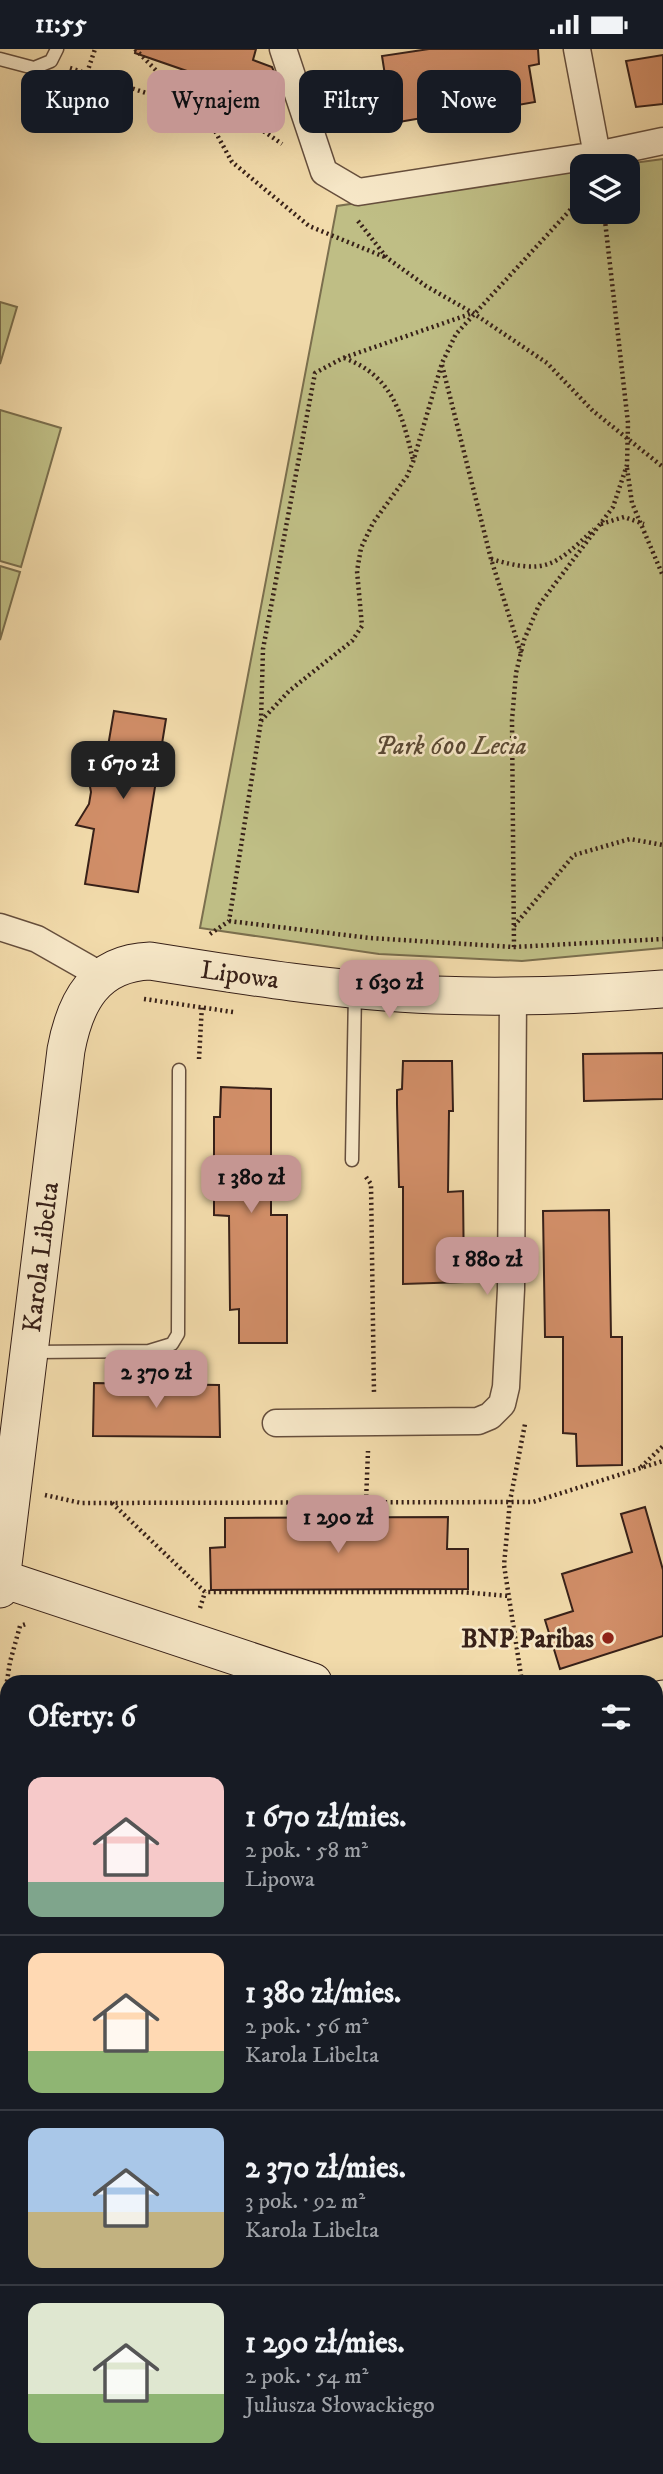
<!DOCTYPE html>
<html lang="pl">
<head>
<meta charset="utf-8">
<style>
  body { margin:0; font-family:"IM FELL DW Pica",serif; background:#20242c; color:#f1f3f6; height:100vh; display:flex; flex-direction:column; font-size:26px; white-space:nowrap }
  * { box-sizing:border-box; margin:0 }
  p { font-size:23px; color:#9ea1a6 }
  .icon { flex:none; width:38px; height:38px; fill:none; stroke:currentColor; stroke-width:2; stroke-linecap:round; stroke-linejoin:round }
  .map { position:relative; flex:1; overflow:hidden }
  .sheet { position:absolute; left:0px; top:1626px; width:663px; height:800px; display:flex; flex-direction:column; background:#171b24; border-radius:21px 21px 0 0; box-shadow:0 7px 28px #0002 }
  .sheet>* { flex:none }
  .top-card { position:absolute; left:21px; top:21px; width:621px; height:63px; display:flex; gap:14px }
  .buttons { position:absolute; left:570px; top:105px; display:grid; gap:14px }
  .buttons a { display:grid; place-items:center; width:70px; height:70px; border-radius:14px; background:#171b24; box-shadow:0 7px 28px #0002; font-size:35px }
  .price { position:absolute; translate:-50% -60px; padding:0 16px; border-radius:14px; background:#c59692; color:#111; font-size:23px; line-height:46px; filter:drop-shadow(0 2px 4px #0008) }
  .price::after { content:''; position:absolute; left:50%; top:42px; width:21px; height:16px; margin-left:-10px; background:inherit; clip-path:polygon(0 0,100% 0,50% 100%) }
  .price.on { background:#222; color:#fff }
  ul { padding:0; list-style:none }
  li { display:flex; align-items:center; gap:21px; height:175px; padding:0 28px }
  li+li { border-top:2px solid #363941 }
  li span { display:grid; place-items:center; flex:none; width:196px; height:140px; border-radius:14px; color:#555 }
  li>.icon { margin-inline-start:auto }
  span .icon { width:84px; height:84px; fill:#fffc; stroke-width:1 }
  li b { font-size:30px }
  h2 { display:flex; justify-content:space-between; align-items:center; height:84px; padding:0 28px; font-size:30px }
  .chip { padding:0 24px; border-radius:14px; background:#171b24; box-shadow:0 7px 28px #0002; font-size:24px; line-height:63px }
  .chip.on { background:#c59692; color:#111 }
  .status { display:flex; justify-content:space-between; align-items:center; height:49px; padding:0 35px; background:#171b24; direction:ltr }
  .status svg { height:19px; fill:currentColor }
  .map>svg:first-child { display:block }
  .green { fill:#bfbe85; stroke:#7b6f4e; stroke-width:2 }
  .building { fill:#d18e68; stroke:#372018; stroke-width:2 }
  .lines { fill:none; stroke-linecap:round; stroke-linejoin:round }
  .lane-casing { stroke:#664f3d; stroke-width:15 }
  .street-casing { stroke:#664f3d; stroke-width:29 }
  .secondary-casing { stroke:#372018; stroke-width:39 }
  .path { stroke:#372018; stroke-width:4.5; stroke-dasharray:2 3.5; stroke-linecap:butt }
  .lane { stroke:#f7e8c8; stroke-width:12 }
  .street { stroke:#f7e8c8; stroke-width:26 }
  .secondary { stroke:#f7e8c8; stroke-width:37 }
  .poi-dot { fill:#8f2418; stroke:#f7e8c8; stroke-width:2.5 }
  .labels { text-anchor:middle; stroke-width:5; stroke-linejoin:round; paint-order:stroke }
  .park-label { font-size:26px; font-style:italic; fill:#594833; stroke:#f7e8c8 }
  .street-label { font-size:26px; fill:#372018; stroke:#f7e8c8 }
  .poi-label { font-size:26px; font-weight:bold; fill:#372018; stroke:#f7e8c8; text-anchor:end }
</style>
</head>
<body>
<div class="status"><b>11:55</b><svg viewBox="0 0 49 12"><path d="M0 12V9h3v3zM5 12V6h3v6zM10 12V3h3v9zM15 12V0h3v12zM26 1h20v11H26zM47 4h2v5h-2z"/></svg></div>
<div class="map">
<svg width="663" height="2425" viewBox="0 0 663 2425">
  <rect width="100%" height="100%" fill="#f2dbab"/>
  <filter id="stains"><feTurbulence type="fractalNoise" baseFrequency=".00286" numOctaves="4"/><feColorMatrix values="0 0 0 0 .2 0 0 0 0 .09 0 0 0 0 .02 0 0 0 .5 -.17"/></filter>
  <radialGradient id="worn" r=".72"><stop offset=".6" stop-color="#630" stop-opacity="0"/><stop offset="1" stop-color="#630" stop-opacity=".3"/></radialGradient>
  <!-- green -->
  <path class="green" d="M663,110v789l-141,13 -143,-7 -179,-26 137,-722 246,-36v42h45v-46h-17z
    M0,253l17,5 -17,57z
    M0,361l61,18 -40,139 -21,-6z
    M0,517l20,6 -20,68z
    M656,1912h7v402l-7,2z
    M663,2323v32l-7,13v-44z
    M498,2419v-1l131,1 -4,6h-125z"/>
  <!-- building -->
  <path class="building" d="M136,0h120l-3,11 19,7 4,9 -12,39 -62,-21 5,-16 -72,-25z
    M429,0h109l1,15 -10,2 6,36 -46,8 -6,-37 -61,9 6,35 -41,7 -5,-35 5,-1 -5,-32z
    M663,6v49l-27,3 -10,-46z
    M114,662l52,8 -28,173 -53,-8 9,-55 -18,-4 13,-21 2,-12 -5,-27 19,-1z
    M663,1004v46l-79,2 -1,-47z
    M403,1012h49l1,50h-4l-1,81 15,-1 1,91 -61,2v-97h-4l-2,-83v-14l5,-1z
    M221,1038l50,2v126h16v128h-48v-34l-9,1 -1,-94 -15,-1v-98h6z
    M609,1161l2,127h11v128l-45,1 -1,-32 -13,-1v-96h-18l-2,-126z
    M94,1334l125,2 1,52 -127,-1z
    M645,1458l18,63v66l-103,33 -15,-49 28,-9 -11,-37 70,-22 -11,-38z
    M448,1468l-1,32h21v40l-257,1 -1,-42 15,-1v-29z"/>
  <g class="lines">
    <!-- lane casing -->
    <g class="lane-casing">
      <path id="lane" d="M0,10l34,9 17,-7 6,-12
        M352,1111l3,-168
        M33,1303l116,-1 23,-7 6,-10 1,-264
        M0,1887l7,3"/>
    </g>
    <!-- street casing -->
    <g class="street-casing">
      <path id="street" d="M283,0l41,123 34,20 239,-37 66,-14
        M577,0l20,106
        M0,878l37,12 65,37
        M276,1374l202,-2 12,-5 12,-12 4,-17 5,-98 2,-293
        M0,1805l7,2
        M656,1845h7
        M656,2117l7,-3
        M255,2425l3,-7"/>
    </g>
    <!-- secondary casing -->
    <g class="secondary-casing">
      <path id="secondary" d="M0,1529l313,104
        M0,1540l66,-539c9,-48 29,-87 84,-89 94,15 190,30 285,34 76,3 152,0 228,-6
        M656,1652l7,-2
        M0,2292l7,4
        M224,2418l11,7"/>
    </g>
    <!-- path -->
    <path class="path" d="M135,0l58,59
      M70,19l195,64 17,12
      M87,24l8,-24
      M213,66l3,18 16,29 77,64 78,32
      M358,172l29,37 39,28 47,27 74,50 46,48 70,56
      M344,309c49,18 58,56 69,102
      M442,316l49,194 30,94
      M627,419l5,35 31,73
      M601,475l23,-7 20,7
      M491,510c55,16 64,7 103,-30
      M261,672l2,-72 52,-276 28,-15 130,-45
      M229,872l141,17 144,9 149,-8
      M514,877l60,-71 56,-16 33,6
      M210,885l19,-13 32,-200 28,-30 63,-50 10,-15 -5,-55 4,-23 12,-25 34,-47 6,-14 29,-99 14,-29 127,-138
      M514,898l-2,-227 4,-47 8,-33 15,-35 74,-98 14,-42 1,-42 -24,-211
      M144,950l89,13
      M199,1010l3,-54
      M366,1128l5,7 3,210
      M641,1418l22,-21
      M45,1446l36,8 452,-1 130,-41
      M366,1453l2,-51
      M112,1454l93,89h256l48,4
      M200,1559l5,-16
      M522,1633l-18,-117 6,-64 15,-77
      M0,1676l10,-63 10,-36 6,-2
      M656,2185l7,9
      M656,2324l7,-1
      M327,2418l12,7
      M493,2425l3,-7"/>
    <!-- lane -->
    <use href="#lane" class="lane"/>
    <!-- street -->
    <use href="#street" class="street"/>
    <!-- secondary -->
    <use href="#secondary" class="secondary"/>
  </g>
  <!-- markers -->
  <circle class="poi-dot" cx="608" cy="1589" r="7"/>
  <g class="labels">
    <!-- park labels -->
    <g class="park-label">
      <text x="451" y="705">Park 600 Lecia</text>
    </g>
    <!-- street labels -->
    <g class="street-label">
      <text transform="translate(240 925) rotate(8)" y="9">Lipowa</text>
      <text transform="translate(40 1208) rotate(-83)" y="9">Karola Libelta</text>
    </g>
    <!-- poi labels -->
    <g class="poi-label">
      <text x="594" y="1598">BNP Paribas</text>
    </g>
  </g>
  <rect width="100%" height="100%" filter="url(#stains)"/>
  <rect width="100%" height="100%" fill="url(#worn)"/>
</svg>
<div class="buttons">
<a><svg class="icon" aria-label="layers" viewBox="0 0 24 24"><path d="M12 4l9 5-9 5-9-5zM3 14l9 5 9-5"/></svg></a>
</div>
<b class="price on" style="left:123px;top:752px">1 670 zł</b>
<b class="price" style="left:389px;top:971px">1 630 zł</b>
<b class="price" style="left:251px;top:1166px">1 380 zł</b>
<b class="price" style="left:487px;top:1248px">1 880 zł</b>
<b class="price" style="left:156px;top:1361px">2 370 zł</b>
<b class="price" style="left:338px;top:1506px">1 290 zł</b>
<div class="top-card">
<a class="chip">Kupno</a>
<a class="chip on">Wynajem</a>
<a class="chip">Filtry</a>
<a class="chip">Nowe</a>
</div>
<section class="sheet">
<h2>Oferty: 6<svg class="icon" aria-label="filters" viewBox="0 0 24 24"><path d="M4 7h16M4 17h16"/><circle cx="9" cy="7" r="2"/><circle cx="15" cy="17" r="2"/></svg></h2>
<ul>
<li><span style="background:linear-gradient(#f6c9c9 75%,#7fa58c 0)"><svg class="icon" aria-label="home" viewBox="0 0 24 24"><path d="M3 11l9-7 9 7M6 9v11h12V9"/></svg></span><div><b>1 670 zł/mies.</b><p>2 pok. · 58 m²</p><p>Lipowa</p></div></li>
<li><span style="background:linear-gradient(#ffd9b3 70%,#8fb573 0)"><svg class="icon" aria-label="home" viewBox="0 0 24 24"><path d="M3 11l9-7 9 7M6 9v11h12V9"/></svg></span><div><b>1 380 zł/mies.</b><p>2 pok. · 56 m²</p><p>Karola Libelta</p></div></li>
<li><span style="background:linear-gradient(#a9c7e8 60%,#c2b280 0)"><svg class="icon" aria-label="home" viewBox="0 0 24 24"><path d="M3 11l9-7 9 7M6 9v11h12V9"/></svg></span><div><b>2 370 zł/mies.</b><p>3 pok. · 92 m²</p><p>Karola Libelta</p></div></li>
<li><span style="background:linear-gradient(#dfe7d0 65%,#8fb573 0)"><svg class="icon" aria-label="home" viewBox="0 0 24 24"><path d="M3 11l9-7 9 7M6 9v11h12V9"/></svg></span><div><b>1 290 zł/mies.</b><p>2 pok. · 54 m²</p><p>Juliusza Słowackiego</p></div></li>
</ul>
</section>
</div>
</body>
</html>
